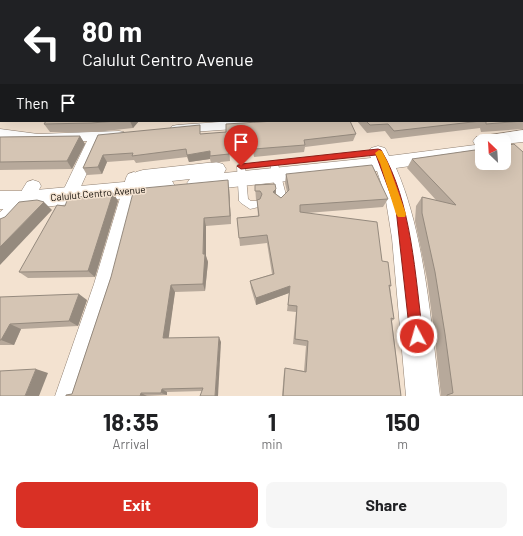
<!DOCTYPE html>
<html lang="en">
<head>
<meta charset="utf-8">
<style>
	:root { --surface:#fff; --page:#f6f6f6; --text:#202124; --muted:#757577; --accent:#d93025 }
	body { margin:0; font-family:Barlow,sans-serif; background:var(--page); color:var(--text); height:100vh; display:flex; flex-direction:column; font-size:15px; white-space:nowrap }
	* { box-sizing:border-box; margin:0 }
	p { font-size:13px; color:var(--muted) }
	.icon { flex:none; width:22px; height:22px; fill:none; stroke:currentColor; stroke-width:2; stroke-linecap:round; stroke-linejoin:round }
	.map { position:relative; height:396px; overflow:hidden }
	.details { display:flex; flex-direction:column; background:var(--surface); flex:1 }
	.details>* { flex:none }
	.top-card { position:absolute; left:0px; top:0px; width:523px; height:122px; box-shadow:0 4px 16px #0002; background:#202124; color:#fff; overflow:hidden }
	.needle { width:26px; rotate:335deg }
	.controls { position:absolute; left:475px; top:134px; display:grid; gap:8px }
	.controls a { display:grid; place-items:center; width:36px; height:36px; border-radius:8px; background:var(--surface); box-shadow:0 4px 16px #0002; font-size:20px }
	.pin { position:absolute; display:grid; place-items:center; width:34px; height:34px; color:#fff; margin:-41px -17px; border-radius:50% 50% 50% 0; rotate:-45deg; box-shadow:0 0 4px #0007 }
	.pin .icon { rotate:45deg }
	.me { position:absolute; width:44px; margin:-22px; rotate:354deg; stroke-linejoin:round; filter:drop-shadow(0 0 3px #0008) }
	.turn { display:flex; align-items:center; gap:14px; height:84px; padding:0 16px; font-size:18px }
	.turn .icon { width:52px; height:52px; stroke-width:2.5 }
	.turn b { display:block; font-size:28px; line-height:34px }
	.then { display:flex; align-items:center; height:38px; padding:0 16px; background:#0003; gap:8px; font-size:15px }
	.eta { display:flex; justify-content:space-evenly; align-items:center; height:68px; text-align:center }
	.eta b { font-size:24px; font-weight:700; line-height:28px }
	.primary-button { display:flex; gap:8px; margin-top:auto; padding:8px 16px }
	.primary-button a { flex:1; height:46px; border-radius:8px; background:var(--accent); color:#fff; font-size:16px; font-weight:700; line-height:46px; text-align:center }
	.primary-button a+a { background:var(--page); color:var(--text) }
	.map>svg:first-child { display:block }
	.lines { fill:none; stroke-linecap:round; stroke-linejoin:round }
	.lane-casing { stroke:#918172; stroke-width:1 }
	.street-casing { stroke:#918172; stroke-width:1 }
	.secondary-casing { stroke:#918172; stroke-width:1 }
	.lane { fill:#fff; fill-rule:evenodd }
	.street { fill:#fff; fill-rule:evenodd }
	.secondary { fill:#fff; fill-rule:evenodd }
	.wall { fill:#b7a99b }
	.shaded-wall { fill:#958a7e }
	.building { fill:#d5c5b4; stroke:#958a7e }
	.route { fill:#d93025; stroke:#8d1f18 }
	.slow { fill:#f59e0b }
	.labels { text-anchor:middle; stroke-width:3; stroke-linejoin:round; paint-order:stroke }
	.street-label { font-size:10px; fill:#140f09; stroke:#f3e2d0 }
</style>
</head>
<body>
<div class="map">
<svg width="523" height="396" viewBox="0 0 523 396">
	<rect width="100%" height="100%" fill="#f3e2d0"/>
	<g class="lines">
		<defs>
			<g id="lane">
				<path d="M274 161 278 164 287 199 285 201 279 205 276 203 274 201 277 198 270 164Z"/>
				<path d="M241 163 245 166 248 199 251 201H259L261 204 259 207 250 209 241 203 239 201 237 166Z"/>
			</g>
			<g id="street">
				<path d="M1 89V97L0 98V90Z"/>
				<path d="M234 121H253L256 124 254 127 249 128 177 133 172 132 170 129 172 126 177 125Z"/>
				<path d="M0 129 38 134 119 131 124 132 126 135 124 138 102 140 77 195 75 200 69 201 63 200 61 195 87 141 38 142 0 137Z"/>
				<path d="M134 172 140 174 142 178 116 284 81 396H55L94 284 126 178 128 174Z"/>
				<path d="M33 180 39 182 41 186C32 203 19 224 0 231V212L19 195 27 182Z"/>
			</g>
			<path id="secondary" d="M523 130V142L504 144V141H482V156L396 168C425 234 431 324 440 396H406L392 238 385 195 377 171 198 191 191 188 187 183 190 179 172 181 175 186 172 192 164 194 25 209H0V191H25L135 181 133 177 136 172 143 170 216 162 223 164 226 169 224 173 371 158 368 152 371 148 378 146 385 148 389 156 475 145 473 141 476 137Z"/>
		</defs>
		<use href="#lane" class="lane-casing"/>
		<use href="#street" class="street-casing"/>
		<use href="#secondary" class="secondary-casing"/>
		<use href="#lane" class="lane"/>
		<use href="#street" class="street"/>
		<use href="#secondary" class="secondary"/>
	</g>
	<g class="wall">
		<path d="M523 97V129L481 132 480 128 391 139 385 131 367 133 357 121H522Z"/>
		<path d="M46 121H139L133 128 96 132H50L44 124Z"/>
		<path d="M201 134H356L353 141 305 147 304 152 254 157 252 146 229 147 230 161 211 163 210 159 189 162 187 157 136 163 134 160 107 162 102 174 87 175 83 168 98 135Z"/>
		<path d="M80 136 85 144 72 169 0 170V137Z"/>
		<path d="M482 149 523 396H441L435 339 427 279 415 221 416 206 422 197 436 200 407 168 412 159Z"/>
		<path d="M286 174 388 199 383 207 307 213 382 261 391 286 390 287 394 319 392 321 401 396H282L284 372 285 368 304 371 306 346 293 344 296 312 287 311 289 293 256 305 251 288 250 281 272 274 267 243 240 246 237 218 258 216 257 200H258H256L255 185 276 189V194L281 198 287 192 285 183Z"/>
		<path d="M229 188 231 224 206 226V256L208 262 205 291 175 292 168 338 221 342 202 391 167 392V395L147 396H66L72 394 111 277Z"/>
		<path d="M113 193 118 201 95 277 28 278 19 272 65 206Z"/>
		<path d="M0 297 87 300 78 326 21 329 14 345H0Z"/>
	</g>
	<g class="shaded-wall">
		<path d="M0 76 1 78V84L0 85Z"/>
		<path d="M130 121H139L133 128Z"/>
		<path d="M80 136 85 144 72 169 67 161Z"/>
		<path d="M210 151V159L189 162 187 155Z"/>
		<path d="M103 155 107 162 102 174 98 167Z"/>
		<path d="M228 180 229 188 231 224 230 216Z"/>
		<path d="M276 189 275 198 273 192Z"/>
		<path d="M113 193 118 201 95 277 88 271Z"/>
		<path d="M44 202 52 210 0 265V247Z"/>
		<path d="M204 218 206 226V256L208 262 205 291 203 284Z"/>
		<path d="M171 285 175 292 168 343 163 338Z"/>
		<path d="M290 286 289 293 256 305V298Z"/>
		<path d="M79 294 87 300 78 326 69 321Z"/>
		<path d="M10 324 21 329 14 345 1 340Z"/>
		<path d="M219 337 221 342 218 396H215Z"/>
		<path d="M36 369 48 373 39 396H25Z"/>
		<path d="M162 389 167 392V395L161 393Z"/>
		<path d="M141 393 147 396H140Z"/>
	</g>
	<g class="building">
		<path d="M522 97H523V121L486 124V121H522Z"/>
		<path d="M46 121H117L91 123 44 124Z"/>
		<path d="M275 121H350L356 134 304 140 305 145 254 149 252 138 228 140 229 154 210 156V151L187 155 186 149 132 156 133 153 103 155 98 167 83 168 98 135 200 125V134L226 132V124Z"/>
		<path d="M366 121H481L394 131 388 124 370 125Z"/>
		<path d="M80 136 67 161 0 162V137Z"/>
		<path d="M514 144 523 152V396H447V395L453 393 445 334 435 272 422 213V197L456 205 412 159 482 149V163H504V146Z"/>
		<path d="M372 165 388 199 300 205V212L377 222 382 261 388 262 391 286 389 285 394 319 391 318 401 396H283L285 368 306 372 308 341 295 339 297 306 288 305 290 286 256 298 250 281 274 274 267 235 239 238 237 218 259 216 257 200 260 199 262 194 260 191H255V185L275 184 276 189 273 192 281 198 289 190 286 174Z"/>
		<path d="M228 180 230 216 204 218 203 254H205L203 284 171 285 163 338 219 337 215 396H200L203 388 162 389 161 393H141L140 396H66V395L72 394 111 277 134 189Z"/>
		<path d="M113 193 88 271 19 272 57 205 65 206 68 198Z"/>
		<path d="M37 200 44 202 0 247V219L5 217 19 202Z"/>
		<path d="M79 294 69 321 10 324 1 340H0V297Z"/>
		<path d="M36 369 25 396H0V371Z"/>
	</g>
	<linearGradient id="sky" x2="0" y2="1"><stop stop-color="#8aaee0"/><stop offset="0.47" stop-color="#faf2ea"/><stop offset="1" stop-color="#faf2ea" stop-opacity="0"/></linearGradient>
	<rect width="523" height="106" fill="url(#sky)"/>
	<path class="route" d="M378 149 381 150C412 202 415 276 423 336L421 340 417 342 412 340 410 336 396 209 376 155 241 169 237 166 241 164Z"/>
	<path class="slow" d="M379 150 382 151 388 163 406 214 405 217H398L396 214 380 163 375 153Z"/>
	<g class="labels">
		<g class="street-label">
			<text transform="translate(98 193) rotate(-5)" y="4">Calulut Centro Avenue</text>
		</g>
	</g>
</svg>
<div class="controls">
<a><svg class="needle" viewBox="-14 -14 28 28"><path d="M0-13l5 13h-10z" fill="#e53935"/><path d="M0 13l5-13h-10z" fill="#757577"/></svg></a>
</div>
<div class="pin" style="left:241px;top:166px;background:#d93025"><svg class="icon" aria-label="arrive" viewBox="0 0 24 24"><path d="M6 21V4h12l-3 4 3 4H6"/></svg></div>
<svg class="me" style="left:417px;top:336px" viewBox="-20 -20 40 40"><circle r="17" fill="#d93025" stroke="#fff" stroke-width="3"/><path d="M0-11L8 9 0 5-8 9z" fill="#fff"/></svg>
<div class="top-card">
<div class="turn"><svg class="icon" aria-label="left" viewBox="0 0 24 24"><path d="M17 20v-9H6M10 6l-5 5 5 5"/></svg><div><b>80 m</b>Calulut Centro Avenue</div></div>
<div class="then">Then<svg class="icon" aria-label="arrive" viewBox="0 0 24 24"><path d="M6 21V4h12l-3 4 3 4H6"/></svg></div>
</div>
</div>
<section class="details">
<div class="eta">
<div><b>18:35</b><p>Arrival</p></div>
<div><b>1</b><p>min</p></div>
<div><b>150</b><p>m</p></div>
</div>
<div class="primary-button"><a>Exit</a><a>Share</a></div>
</section>
</body>
</html>
